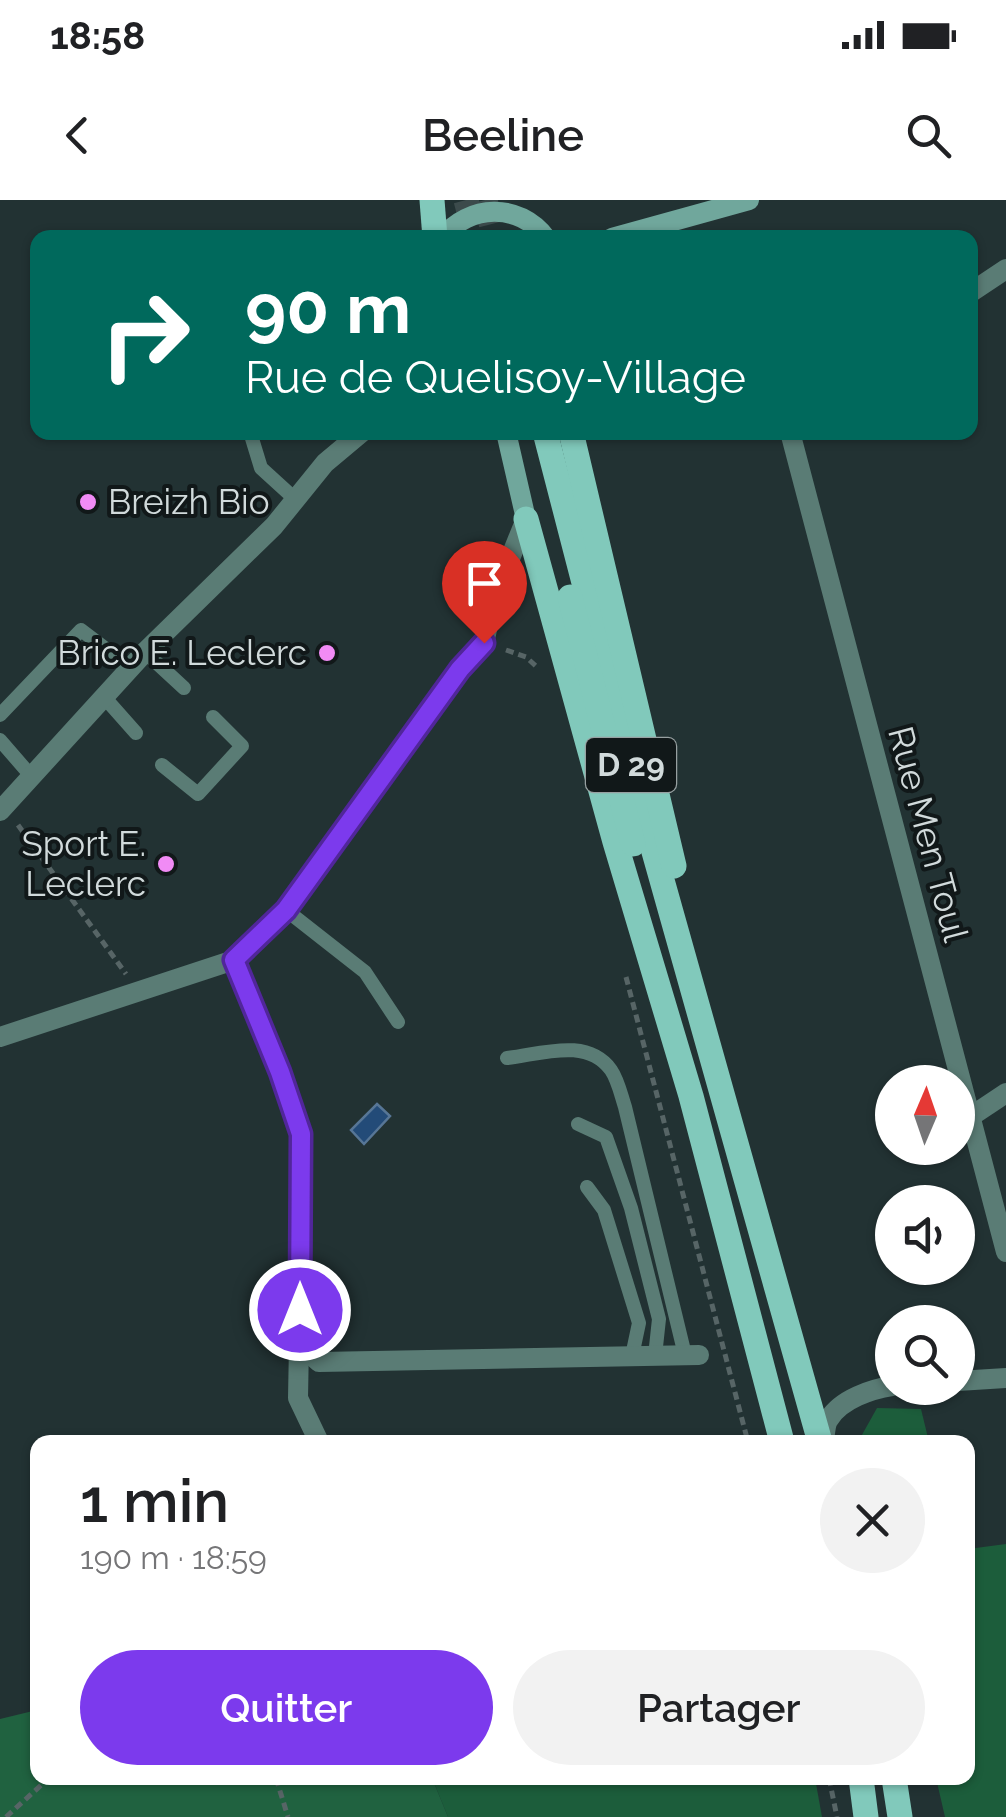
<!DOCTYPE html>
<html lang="fr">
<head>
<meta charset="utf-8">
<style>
	:root { --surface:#fff; --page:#f2f2f2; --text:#202124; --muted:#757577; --accent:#7c3aed }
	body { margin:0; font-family:Raleway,sans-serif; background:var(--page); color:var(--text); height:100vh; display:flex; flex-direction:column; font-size:38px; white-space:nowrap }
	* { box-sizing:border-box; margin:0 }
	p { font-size:32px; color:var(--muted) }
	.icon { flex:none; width:55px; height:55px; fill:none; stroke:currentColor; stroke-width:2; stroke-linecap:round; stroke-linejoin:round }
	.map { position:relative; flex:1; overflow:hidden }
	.panel { position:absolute; left:30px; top:1235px; width:945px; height:350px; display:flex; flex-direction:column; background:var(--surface); border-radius:20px; box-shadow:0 2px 8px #0004 }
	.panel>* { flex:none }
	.top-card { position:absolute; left:30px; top:30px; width:948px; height:210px; border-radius:20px; box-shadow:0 2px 8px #0004; background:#00695c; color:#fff; overflow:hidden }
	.needle { width:65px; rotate:2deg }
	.buttons { position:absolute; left:875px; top:865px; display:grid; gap:20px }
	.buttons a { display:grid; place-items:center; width:100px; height:100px; border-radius:50%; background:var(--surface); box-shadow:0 2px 8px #0004; font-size:50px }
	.pin { position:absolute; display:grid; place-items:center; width:85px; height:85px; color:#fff; margin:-102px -42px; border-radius:50% 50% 50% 0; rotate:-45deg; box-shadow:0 0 10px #0007 }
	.pin .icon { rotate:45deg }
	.me { position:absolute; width:110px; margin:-55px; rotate:0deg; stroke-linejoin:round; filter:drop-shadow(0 0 8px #0008) }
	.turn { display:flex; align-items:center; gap:35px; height:210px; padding:0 50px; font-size:45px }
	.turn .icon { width:130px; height:130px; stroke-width:2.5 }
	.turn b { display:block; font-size:70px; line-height:85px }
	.round { display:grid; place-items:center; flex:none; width:105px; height:105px; border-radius:52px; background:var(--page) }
	.head { display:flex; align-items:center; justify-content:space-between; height:170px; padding:0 50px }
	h1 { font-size:60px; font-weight:600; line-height:75px }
	.cta { display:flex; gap:20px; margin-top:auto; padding:20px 50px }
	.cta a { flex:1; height:115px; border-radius:60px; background:var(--accent); color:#fff; font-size:40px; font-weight:600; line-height:115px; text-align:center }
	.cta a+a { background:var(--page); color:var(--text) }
	.status { display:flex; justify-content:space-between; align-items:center; height:70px; padding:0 50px; background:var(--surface); direction:ltr }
	.status svg { height:28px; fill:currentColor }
	header { display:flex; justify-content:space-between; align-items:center; height:130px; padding:0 50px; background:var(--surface); font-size:45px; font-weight:600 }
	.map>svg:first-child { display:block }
	.green { fill:#1c5d3b }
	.forest { fill:#206240 }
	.water { fill:#234b78; stroke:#577696; stroke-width:2.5 }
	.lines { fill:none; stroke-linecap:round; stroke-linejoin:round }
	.primary-tunnel { stroke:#3c4b4c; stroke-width:25; stroke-dasharray:25 12; stroke-linecap:butt }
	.path { stroke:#576566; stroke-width:5; stroke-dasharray:8 5; stroke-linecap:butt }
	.lane { stroke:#5a7c75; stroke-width:14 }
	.street { stroke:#5a7c75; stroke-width:20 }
	.secondary { stroke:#70a79c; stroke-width:20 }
	.primary { stroke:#81c9bb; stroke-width:25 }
	.route-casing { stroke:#51269a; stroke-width:25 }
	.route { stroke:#7c3aed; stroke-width:18 }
	.poi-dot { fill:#f18bf5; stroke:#111819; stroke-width:4 }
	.labels { text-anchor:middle; stroke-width:8; stroke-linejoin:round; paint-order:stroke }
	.shield { fill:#111819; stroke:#97a0a1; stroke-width:2.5 }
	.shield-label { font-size:32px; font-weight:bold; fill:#d1dadb }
	.poi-label { font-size:35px; fill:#d1dadb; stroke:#111819; text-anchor:end }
	.street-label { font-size:35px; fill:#d1dadb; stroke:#111819 }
</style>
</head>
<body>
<div class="status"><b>18:58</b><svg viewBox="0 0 49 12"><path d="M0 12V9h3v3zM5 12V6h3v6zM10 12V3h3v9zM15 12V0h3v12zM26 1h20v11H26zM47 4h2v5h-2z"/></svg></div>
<header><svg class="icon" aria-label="back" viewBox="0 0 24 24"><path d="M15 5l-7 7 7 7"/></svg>Beeline<svg class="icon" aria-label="search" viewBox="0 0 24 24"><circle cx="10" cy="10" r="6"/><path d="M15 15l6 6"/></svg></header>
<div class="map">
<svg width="1006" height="1617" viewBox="0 0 1006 1617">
	<rect width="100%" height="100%" fill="#223233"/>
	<g class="green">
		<path d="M877 1208 921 1209 929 1242H858Z"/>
		<path d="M1006 1344V1617H945L936 1578H968V1349Z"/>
		<path d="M432 1578H815L822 1617H448Z"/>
	</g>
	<path class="forest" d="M37 1510 38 1578H432L448 1617H0V1519Z"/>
	<path class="water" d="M377 904 390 916 364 944 351 930Z"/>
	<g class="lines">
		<g class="primary-tunnel">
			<path d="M466 0 476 38"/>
			<path d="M485 0 495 38"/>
		</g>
		<g class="path">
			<path d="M506 450 526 457 539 469"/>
			<path d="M18 625 126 774"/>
			<path d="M626 777 748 1242"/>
			<path d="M276 1578 288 1617"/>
			<path d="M829 1578 837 1617"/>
			<path d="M6 1617 49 1578"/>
		</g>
		<g class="lane">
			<path d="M250 232 261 268 295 299"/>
			<path d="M145 452 184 488"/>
			<path d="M105 498 136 533"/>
			<path d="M0 515 81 430 131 468"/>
			<path d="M0 540 32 577"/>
			<path d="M162 565 198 594 242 546 213 517"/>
			<path d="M286 710 365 772 398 822"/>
			<path d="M507 858C542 854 587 837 611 870 618 880 621 895 625 907L685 1155"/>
			<path d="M578 924 606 937 631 1008 659 1119 655 1156"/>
			<path d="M587 987 604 1010 639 1123 632 1156"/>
		</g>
		<g class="street">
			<path d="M970 93 1006 69"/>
			<path d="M790 232 1006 1052"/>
			<path d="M0 611 145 452 274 326 325 263 362 232"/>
			<path d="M234 760 280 872 301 934 299 1144 319 1162 699 1155"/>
			<path d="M0 837 234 760 286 710 459 469 484 443 494 398 526 319"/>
			<path d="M970 917 1006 893"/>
			<path d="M299 1144 298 1198 319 1242"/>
			<path d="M958 1181 1006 1178"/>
			<path d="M824 1242C825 1236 825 1224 829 1219 841 1199 872 1189 892 1186"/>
		</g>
		<g class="secondary">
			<path d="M442 38C469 4 519 2 546 38"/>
			<path d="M612 38 749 0"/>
			<path d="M506 232 526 319"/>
		</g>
		<g class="primary">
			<path d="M432 0 435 38"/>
			<path d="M545 232 649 634 820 1242"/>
			<path d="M571 232 674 666"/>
			<path d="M526 319 615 642 691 896 782 1242"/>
			<path d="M570 397 633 644"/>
			<path d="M861 1578 866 1617"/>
			<path d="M894 1578 900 1617"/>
		</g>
	</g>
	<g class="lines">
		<defs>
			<path id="route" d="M300 1110 301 934 280 872 234 760 286 710 460 469 484 443"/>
		</defs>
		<use href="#route" class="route-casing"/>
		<use href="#route" class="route"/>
	</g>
	<g class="poi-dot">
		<circle cx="88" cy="302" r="10"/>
		<circle cx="327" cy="453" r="10"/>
		<circle cx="166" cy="664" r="10"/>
	</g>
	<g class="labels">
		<rect class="shield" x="586" y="538" width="90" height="54" rx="8"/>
		<g class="shield-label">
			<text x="631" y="576">D 29</text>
		</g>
		<g class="poi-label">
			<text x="108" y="314" text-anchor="start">Breizh Bio</text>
			<text x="307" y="465">Brico E. Leclerc</text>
			<text x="146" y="656">Sport E.<tspan x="146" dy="40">Leclerc</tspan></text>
		</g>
		<g class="street-label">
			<text transform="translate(928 634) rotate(75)" y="12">Rue Men Toul</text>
		</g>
	</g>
</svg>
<div class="buttons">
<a><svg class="needle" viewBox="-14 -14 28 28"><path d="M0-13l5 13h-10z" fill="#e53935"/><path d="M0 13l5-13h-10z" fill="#757577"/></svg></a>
<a><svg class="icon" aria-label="sound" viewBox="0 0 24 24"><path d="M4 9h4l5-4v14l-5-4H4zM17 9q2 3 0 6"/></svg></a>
<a><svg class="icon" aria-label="search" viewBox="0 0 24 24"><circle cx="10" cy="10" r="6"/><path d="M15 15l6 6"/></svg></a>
</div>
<div class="pin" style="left:484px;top:443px;background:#d93025"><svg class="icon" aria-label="arrive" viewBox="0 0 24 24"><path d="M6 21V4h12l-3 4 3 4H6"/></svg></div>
<svg class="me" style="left:300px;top:1110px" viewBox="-20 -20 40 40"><circle r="17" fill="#7c3aed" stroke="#fff" stroke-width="3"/><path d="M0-11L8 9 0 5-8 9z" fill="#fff"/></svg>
<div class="top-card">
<div class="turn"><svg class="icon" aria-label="right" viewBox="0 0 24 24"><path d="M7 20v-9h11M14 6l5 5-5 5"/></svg><div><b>90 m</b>Rue de Quelisoy-Village</div></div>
</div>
<section class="panel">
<div class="head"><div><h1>1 min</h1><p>190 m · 18:59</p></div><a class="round"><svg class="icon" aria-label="close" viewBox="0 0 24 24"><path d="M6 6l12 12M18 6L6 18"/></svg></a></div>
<div class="cta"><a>Quitter</a><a>Partager</a></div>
</section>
</div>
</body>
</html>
